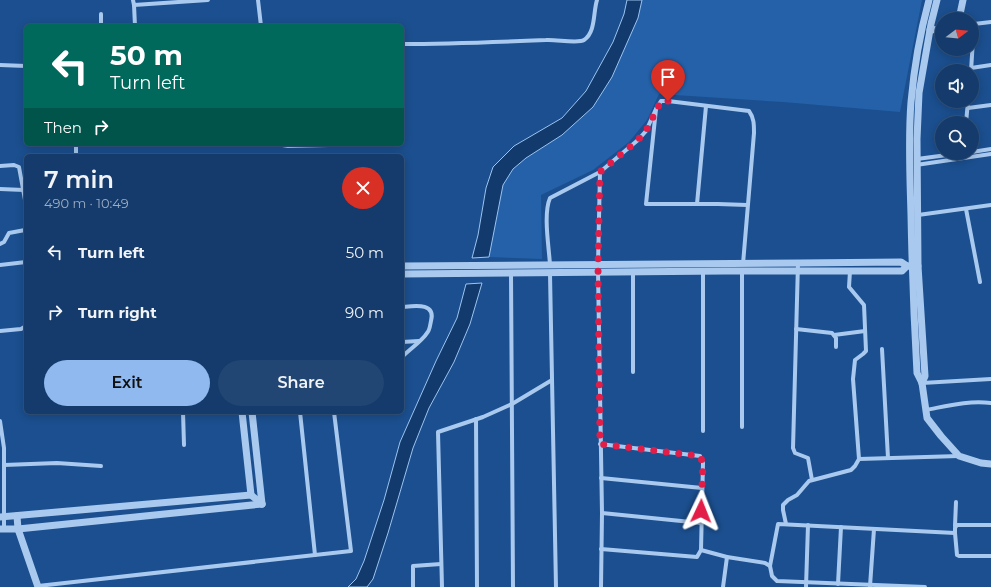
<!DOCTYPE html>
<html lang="en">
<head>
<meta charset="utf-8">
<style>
	:root { --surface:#143b6b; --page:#214673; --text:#f1f3f6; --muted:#9dadc1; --line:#33557e; --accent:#90b9f0 }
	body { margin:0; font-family:Montserrat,sans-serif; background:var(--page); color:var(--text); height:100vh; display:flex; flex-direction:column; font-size:15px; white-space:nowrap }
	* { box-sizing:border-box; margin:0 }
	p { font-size:13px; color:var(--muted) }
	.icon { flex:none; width:22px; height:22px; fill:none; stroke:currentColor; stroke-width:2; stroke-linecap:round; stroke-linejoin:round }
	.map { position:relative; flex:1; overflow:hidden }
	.side { position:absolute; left:24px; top:154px; width:380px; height:260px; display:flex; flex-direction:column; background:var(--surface); border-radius:6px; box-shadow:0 2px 10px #0003,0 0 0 1px var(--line) }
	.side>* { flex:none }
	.top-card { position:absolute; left:24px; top:24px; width:380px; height:122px; border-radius:6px; box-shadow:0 2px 10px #0003,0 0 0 1px var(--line); background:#00695c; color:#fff; overflow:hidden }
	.needle { width:26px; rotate:74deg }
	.fabs { position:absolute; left:935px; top:12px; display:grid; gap:8px }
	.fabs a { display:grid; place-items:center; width:44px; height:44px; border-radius:50%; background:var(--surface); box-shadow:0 2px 10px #0003,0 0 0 1px var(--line); font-size:20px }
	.pin { position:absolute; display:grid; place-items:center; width:34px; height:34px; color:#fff; margin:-41px -17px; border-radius:50% 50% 50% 0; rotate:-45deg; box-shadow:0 0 4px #0007 }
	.pin .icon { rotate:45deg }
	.me { position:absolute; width:44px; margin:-22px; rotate:2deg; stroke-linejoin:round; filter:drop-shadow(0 0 3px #0008) }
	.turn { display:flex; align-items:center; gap:14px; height:84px; padding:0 20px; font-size:18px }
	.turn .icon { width:52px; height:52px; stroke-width:2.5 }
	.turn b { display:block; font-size:28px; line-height:34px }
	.then { display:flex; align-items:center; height:38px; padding:0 20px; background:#0003; gap:8px; font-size:15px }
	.round { display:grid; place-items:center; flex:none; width:42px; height:42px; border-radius:21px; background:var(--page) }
	.overview { display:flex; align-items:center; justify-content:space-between; height:68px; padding:0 20px }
	h1 { font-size:24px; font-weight:600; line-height:30px }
	.action { display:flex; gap:8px; margin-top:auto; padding:8px 20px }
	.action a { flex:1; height:46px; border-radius:24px; background:var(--accent); color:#111; font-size:16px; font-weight:600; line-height:46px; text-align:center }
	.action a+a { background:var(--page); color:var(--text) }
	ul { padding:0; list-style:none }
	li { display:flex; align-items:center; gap:12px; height:60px; padding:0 20px }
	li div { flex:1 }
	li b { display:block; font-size:15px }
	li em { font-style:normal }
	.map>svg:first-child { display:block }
	.green { fill:#2461a8 }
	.water { fill:#123a6d; stroke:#9cc4f0 }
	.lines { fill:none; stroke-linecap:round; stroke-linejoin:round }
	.minor { stroke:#a9c9ee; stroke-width:4 }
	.tertiary { stroke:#a9c9ee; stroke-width:7 }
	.route { stroke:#e11d48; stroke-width:7; stroke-dasharray:0 12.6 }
</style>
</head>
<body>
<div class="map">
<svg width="991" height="587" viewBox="0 0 991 587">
	<rect width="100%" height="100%" fill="#1b4f8f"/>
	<path class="green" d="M642 0H922L900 112 783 102 659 94 647 120 629 142 593 170 541 195 542 259 489 257 503 185 513 169 526 158 562 135 638 18Z"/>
	<g class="water">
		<path d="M627 0H642L638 18 612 77 593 107 562 135 526 158 513 169 503 185 489 257 472 258 478 235 486 188 493 167 514 146 562 118 586 91 613 42 624 14Z"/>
		<path d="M482 283 470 324 454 362 429 408 413 448 388 533 373 579 367 587H348L356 579 364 561 384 500 400 442 436 361 457 318 466 284Z"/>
	</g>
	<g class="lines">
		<g class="minor">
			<path d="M133 0 134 5 208 0"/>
			<path d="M258 0 261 26"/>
			<path d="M134 5 135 26"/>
			<path d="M101 26V14"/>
			<path d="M402 44C450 44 498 42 546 40 555 39 578 44 584 40 596 32 593 12 597 0"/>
			<path d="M0 65 26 66"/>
			<path d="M971 68 991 65"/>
			<path d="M971 71 974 24 991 22"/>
			<path d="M968 108 991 105"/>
			<path d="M966 123 968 101"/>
			<path d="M76 144V156"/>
			<path d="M277 144 288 146 328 145"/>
			<path d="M972 152 991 149"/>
			<path d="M917 159 962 153"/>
			<path d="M916 165 991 154"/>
			<path d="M0 166 14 165 19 167 25 200 26 235"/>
			<path d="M0 189 24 190"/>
			<path d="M697 204 706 106"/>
			<path d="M966 209 980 282"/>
			<path d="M918 215 991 205"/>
			<path d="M0 244 4 242 9 233 25 230"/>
			<path d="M798 263 793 448 795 453 808 458 812 480"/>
			<path d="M743 264 754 133C754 124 754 118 749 111L668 101H661L656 109 646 204H718L747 205"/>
			<path d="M0 265 26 262"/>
			<path d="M550 265C549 247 543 214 550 198L600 172"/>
			<path d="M598 265 600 172 638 140 646 131 656 109"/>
			<path d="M598 271 602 513 601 587"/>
			<path d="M850 271 849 287 864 305 866 351 863 354 855 360 853 379 859 459"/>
			<path d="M703 272V431"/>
			<path d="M633 273V372"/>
			<path d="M511 274 513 587"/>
			<path d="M550 274 556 587"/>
			<path d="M402 307C414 306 436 302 431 321 430 325 430 330 427 333 423 340 409 350 402 357"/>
			<path d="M796 329 832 333 836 338V347"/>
			<path d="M0 331 21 329 26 326"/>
			<path d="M834 335 865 331"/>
			<path d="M402 342 419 341"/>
			<path d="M882 349 888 458"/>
			<path d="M922 383 991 379"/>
			<path d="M926 410C947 406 969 400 991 403"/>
			<path d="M183 412 184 445"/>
			<path d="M300 412 315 555"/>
			<path d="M476 419 477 587"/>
			<path d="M0 421 4 448V529"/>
			<path d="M742 427V271"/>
			<path d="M600 444 700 456 703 463 701 550"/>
			<path d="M4 465 57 463 101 466"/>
			<path d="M601 478 702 488"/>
			<path d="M602 513 701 523"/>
			<path d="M786 524 783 510V505L788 500 797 495 809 481 851 470 855 466 859 459 959 456"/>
			<path d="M955 526 956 502"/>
			<path d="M955 533 957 555 959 556H991"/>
			<path d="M601 549 697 557 701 550 727 557 765 563 770 566 772 576 777 581 925 587"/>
			<path d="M770 566 778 524 955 533V528L957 525H991"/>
			<path d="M838 584 841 527"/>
			<path d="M38 586 351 551 334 412"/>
			<path d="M870 586 874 529"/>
			<path d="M413 587V566L441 564"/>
			<path d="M442 587 438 432 483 417 512 404 552 380"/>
			<path d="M723 587 727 557"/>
			<path d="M806 587 808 525"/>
		</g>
		<g class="tertiary">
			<path d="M929 0C920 33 914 68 911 102 908 139 910 177 911 215 912 267 914 320 917 373L922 383 927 418 941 436 959 456 981 463 991 464"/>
			<path d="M959 19 963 0"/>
			<path d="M930 30 942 29"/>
			<path d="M402 266 798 263 901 262 907 266H918"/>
			<path d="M402 274 725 271H902L907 266"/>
			<path d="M922 383 925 376 918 266 917 139 919 93 931 24 937 0"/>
			<path d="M242 412 251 495 262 504"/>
			<path d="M252 412 262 504"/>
			<path d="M17 516 18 529 38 587"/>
			<path d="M0 517 251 495"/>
			<path d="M0 529H18L262 504"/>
		</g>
	</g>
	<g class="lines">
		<path class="route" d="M668 101H661L646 131 638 140 600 172 598 265 600 444 700 456 703 463 701 511"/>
	</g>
</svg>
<div class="fabs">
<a><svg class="needle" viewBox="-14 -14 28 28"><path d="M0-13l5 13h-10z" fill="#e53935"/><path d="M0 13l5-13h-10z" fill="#9dadc1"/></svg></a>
<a><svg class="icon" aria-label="sound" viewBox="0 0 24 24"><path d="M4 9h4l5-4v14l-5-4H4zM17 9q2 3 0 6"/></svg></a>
<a><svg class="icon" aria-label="search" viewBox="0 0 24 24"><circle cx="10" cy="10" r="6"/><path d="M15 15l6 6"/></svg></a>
</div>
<div class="pin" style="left:668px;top:101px;background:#d93025"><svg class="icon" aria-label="arrive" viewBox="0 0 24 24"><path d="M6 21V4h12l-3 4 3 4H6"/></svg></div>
<svg class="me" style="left:701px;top:511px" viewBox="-20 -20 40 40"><path d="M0-17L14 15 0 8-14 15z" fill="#e11d48" stroke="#fff" stroke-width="4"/></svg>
<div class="top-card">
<div class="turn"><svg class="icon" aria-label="left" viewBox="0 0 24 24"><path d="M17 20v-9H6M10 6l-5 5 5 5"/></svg><div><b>50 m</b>Turn left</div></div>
<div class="then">Then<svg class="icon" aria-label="right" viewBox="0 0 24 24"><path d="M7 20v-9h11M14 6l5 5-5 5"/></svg></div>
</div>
<section class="side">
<div class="overview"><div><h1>7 min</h1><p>490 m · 10:49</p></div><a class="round" style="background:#d93025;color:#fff"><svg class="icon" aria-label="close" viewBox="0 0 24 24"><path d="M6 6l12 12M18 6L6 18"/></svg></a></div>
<ul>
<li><svg class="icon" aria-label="left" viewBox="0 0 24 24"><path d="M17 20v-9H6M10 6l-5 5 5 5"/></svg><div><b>Turn left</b></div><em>50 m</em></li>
<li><svg class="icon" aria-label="right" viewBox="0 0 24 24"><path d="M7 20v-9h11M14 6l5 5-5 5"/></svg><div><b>Turn right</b></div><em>90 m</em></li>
</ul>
<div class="action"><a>Exit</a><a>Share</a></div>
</section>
</div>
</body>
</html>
